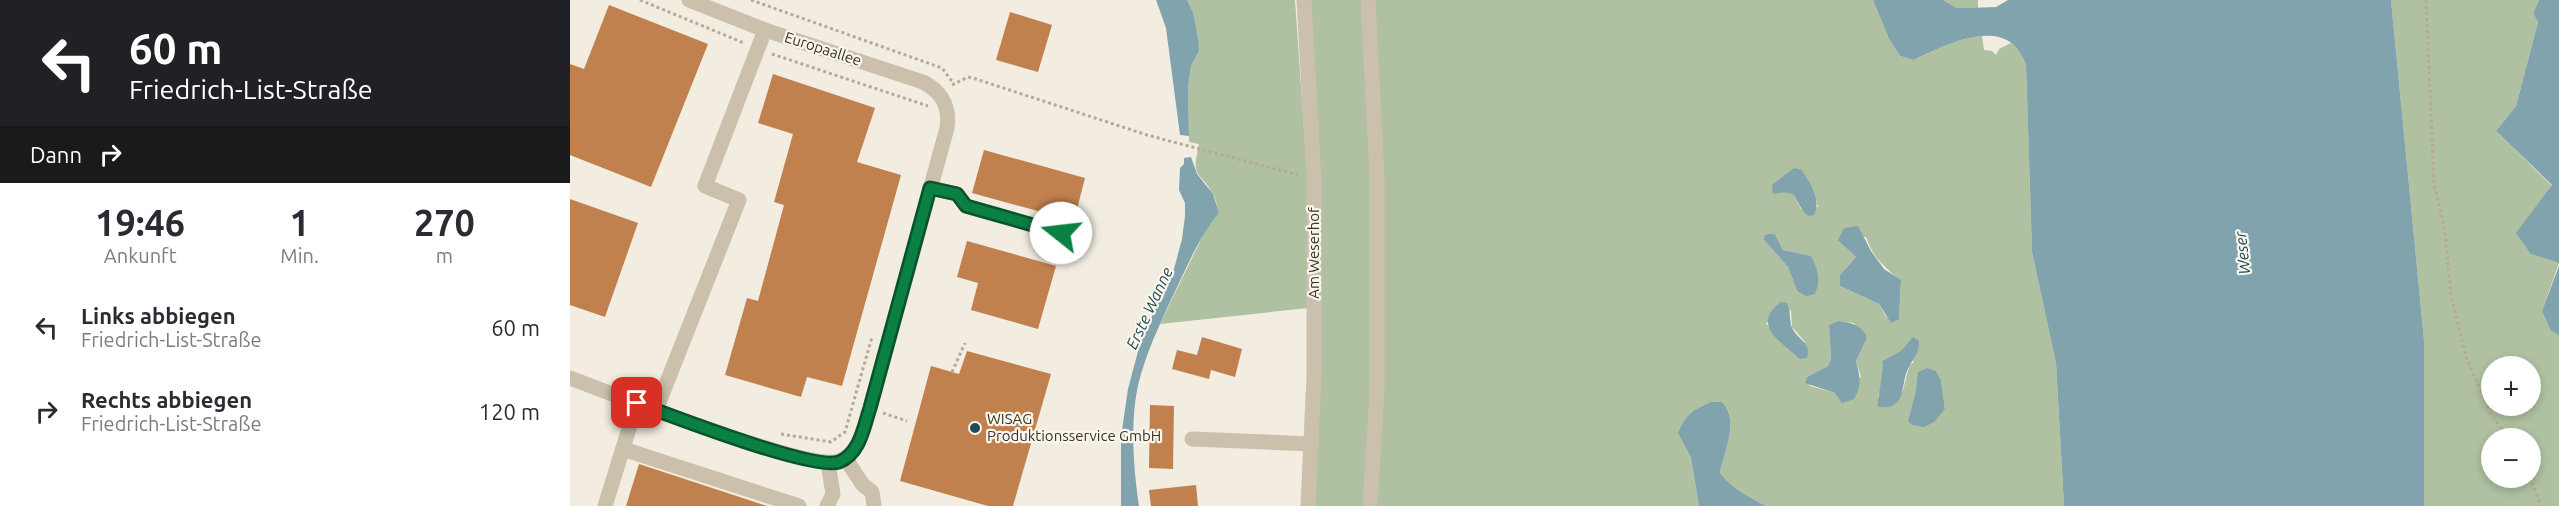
<!DOCTYPE html>
<html lang="de">
<head>
<meta charset="utf-8">
<style>
	:root { --surface:#fff; --page:#f7f7f7; --text:#2b2b33; --muted:#7c7c81 }
	body { margin:0; font-family:Ubuntu,sans-serif; background:var(--page); color:var(--text); height:100vh; display:flex; flex-direction:column; font-size:22px; white-space:nowrap }
	* { box-sizing:border-box; margin:0 }
	p { font-size:20px; color:var(--muted) }
	.icon { flex:none; width:33px; height:33px; fill:none; stroke:currentColor; stroke-width:2; stroke-linecap:round; stroke-linejoin:round }
	.map { position:relative; flex:1; overflow:hidden }
	.drawer { display:flex; flex-direction:column; background:var(--surface); width:570px }
	.drawer>* { flex:none }
	.top-card { background:#202124; color:#fff; overflow:hidden }
	.buttons { position:absolute; left:1911px; top:356px; display:grid; gap:12px }
	.buttons a { display:grid; place-items:center; width:60px; height:60px; border-radius:50%; background:var(--surface); box-shadow:0 3px 9px #0003; font-size:30px }
	.pin { position:absolute; display:grid; place-items:center; width:51px; height:51px; color:#fff; margin:-26px; border-radius:12px; box-shadow:0 3px 9px #0006 }
	.me { position:absolute; width:66px; margin:-33px; rotate:286deg; stroke-linejoin:round; filter:drop-shadow(0 0 4px #0008) }
	.turn { display:flex; align-items:center; gap:21px; height:126px; padding:0 30px; font-size:27px }
	.turn .icon { width:78px; height:78px; stroke-width:2.5 }
	.turn b { display:block; font-size:42px; line-height:51px }
	.then { display:flex; align-items:center; height:57px; padding:0 30px; background:#0003; gap:12px; font-size:22px }
	.eta { display:flex; justify-content:space-evenly; align-items:center; height:102px; text-align:center }
	.eta b { font-size:36px; font-weight:600; line-height:42px }
	ul { padding:0; list-style:none }
	li { display:flex; align-items:center; gap:18px; height:84px; padding:0 30px }
	li div { flex:1 }
	li b { display:block; font-size:22px }
	li em { font-style:normal }
	main { display:flex; flex:1; min-height:0 }
	.map>svg:first-child { display:block }
	.green { fill:#afc1a0; fill-rule:evenodd }
	.water { fill:#80a3ae }
	.building { fill:#c1814f }
	.lines { fill:none; stroke-linecap:round; stroke-linejoin:round }
	.path { stroke:#b6aa96; stroke-width:3; stroke-dasharray:3 3; stroke-linecap:butt }
	.minor { stroke:#cac0ac; stroke-width:15 }
	.route-casing { stroke:#07532c; stroke-width:15 }
	.route { stroke:#0b8043; stroke-width:10 }
	.poi-dot { fill:#214a59; stroke:#faf6ec; stroke-width:2 }
	.labels { text-anchor:middle; stroke-width:4.5; stroke-linejoin:round; paint-order:stroke }
	.street-label { font-size:15px; fill:#39322b; stroke:#faf6ec }
	.poi-label { font-size:15px; fill:#39322b; stroke:#faf6ec; text-anchor:start }
	.water-label { font-size:16px; font-style:italic; fill:#214a59; stroke:#faf6ec }
</style>
</head>
<body>
<main>
<section class="drawer">
<div class="top-card">
<div class="turn"><svg class="icon" aria-label="left" viewBox="0 0 24 24"><path d="M17 20v-9H6M10 6l-5 5 5 5"/></svg><div><b>60 m</b>Friedrich-List-Straße</div></div>
<div class="then">Dann<svg class="icon" aria-label="right" viewBox="0 0 24 24"><path d="M7 20v-9h11M14 6l5 5-5 5"/></svg></div>
</div>
<div class="eta">
<div><b>19:46</b><p>Ankunft</p></div>
<div><b>1</b><p>Min.</p></div>
<div><b>270</b><p>m</p></div>
</div>
<ul>
<li><svg class="icon" aria-label="left" viewBox="0 0 24 24"><path d="M17 20v-9H6M10 6l-5 5 5 5"/></svg><div><b>Links abbiegen</b><p>Friedrich-List-Straße</p></div><em>60 m</em></li>
<li><svg class="icon" aria-label="right" viewBox="0 0 24 24"><path d="M7 20v-9h11M14 6l5 5-5 5"/></svg><div><b>Rechts abbiegen</b><p>Friedrich-List-Straße</p></div><em>120 m</em></li>
</ul>
</section>
<div class="map">
<svg width="1989" height="506" viewBox="0 0 1989 506">
	<rect width="100%" height="100%" fill="#f2ede0"/>
	<g class="green">
		<path d="M617 0H725L737 172 738 308 590 324 636 229 649 213C647 207 646 199 643 194 628 168 621 180 629 144L619 142 618 88 621 66 629 51 623 12Z"/>
		<path d="M739 0H1303L1319 39 1330 56 1344 60C1365 50 1388 38 1412 36L1414 50 1422 51 1426 55 1429 49 1441 43 1451 49 1456 65 1462 252 1486 363 1494 506H1196C1178 496 1164 490 1150 473 1154 452 1170 419 1152 402 1126 401 1122 414 1108 433L1121 458 1129 506H744ZM1232 170 1245 194 1248 207 1231 209C1222 192 1223 190 1203 194ZM1205 234 1213 250 1241 256 1227 291 1218 267 1194 240ZM1296 237C1306 264 1315 264 1331 283L1329 319 1316 317 1309 304 1270 286V275L1286 257 1269 240ZM1221 310 1222 327 1235 342 1213 344 1196 323ZM1268 321 1284 323 1297 338 1286 361 1291 377 1265 393 1240 386 1237 377 1258 366 1261 358 1259 325ZM1332 350 1344 362 1340 365C1333 383 1336 401 1315 407L1308 396 1313 382 1312 361ZM1371 381 1375 409 1338 421 1347 391Z"/>
		<path d="M1373 0H1408V8H1387Z"/>
		<path d="M1821 0H1969L1963 13 1968 22 1946 106 1926 131 1982 186 1961 254 1989 263 1972 311 1981 331 1989 335V506H1854V340ZM1922 366H1960V405H1922ZM1922 438H1960V477H1922Z"/>
	</g>
	<g class="water">
		<path d="M586 0H617L623 12 628 39 629 51 621 66 618 88 619 136 610 135 596 28Z"/>
		<path d="M1303 0H1373L1387 8H1399L1426 7 1438 0H1821L1854 340V506H1494L1486 363 1462 252 1456 65C1439 13 1379 43 1344 60L1330 56 1319 39Z"/>
		<path d="M1969 0H1989V263L1961 254 1946 233 1982 185 1926 131 1946 106 1968 22 1963 13Z"/>
		<path d="M621 157 627 174 643 194 649 213C631 234 620 260 608 285 595 313 580 343 571 374 559 414 563 465 569 506H551V437L558 389 571 340 604 269 612 239 615 216V203L609 190 610 168 614 164V158Z"/>
		<path d="M1224 168 1232 170C1240 184 1252 199 1244 215L1238 216C1221 199 1231 189 1203 194L1202 185Z"/>
		<path d="M1288 226 1301 251 1314 269 1331 280 1329 319 1321 323 1309 304 1270 286V275L1286 257 1268 240 1274 228Z"/>
		<path d="M1198 234H1205L1213 250 1241 256C1248 269 1251 280 1245 294L1236 296 1227 291 1218 267 1194 240V236Z"/>
		<path d="M1989 266V335L1981 331 1972 311Z"/>
		<path d="M1211 302 1217 303C1221 311 1219 320 1222 328 1228 340 1242 343 1237 358L1230 359C1211 342 1180 325 1211 302Z"/>
		<path d="M1268 321C1281 323 1292 324 1297 338L1286 361C1290 377 1292 385 1284 399L1272 403 1265 393 1235 383 1237 377 1258 366 1261 358 1259 325Z"/>
		<path d="M1343 337 1349 341C1349 354 1344 357 1339 367 1329 384 1339 410 1308 407 1308 390 1314 377 1312 361L1332 350Z"/>
		<path d="M1357 368 1366 371 1371 381 1375 409 1364 422 1354 427 1342 425 1338 421 1346 391 1348 372Z"/>
		<path d="M1141 402H1152C1170 420 1154 452 1150 473 1164 490 1178 496 1196 506H1129L1121 458 1108 433C1115 416 1124 408 1141 402Z"/>
	</g>
	<g class="building">
		<path d="M39 5 138 44 81 187 0 155V64L14 69Z"/>
		<path d="M440 12 482 25 468 72 426 60Z"/>
		<path d="M203 74 305 108 287 162 331 175 272 386 237 377 231 397 155 375 177 298 188 301 214 205 204 202 223 134 188 123Z"/>
		<path d="M414 150 515 178 504 221 402 193Z"/>
		<path d="M0 199 68 223 35 317 0 305Z"/>
		<path d="M397 241 486 266 468 329 401 310 408 283 387 277Z"/>
		<path d="M632 337 672 349 665 377 641 370 639 379 602 369 607 350 627 355Z"/>
		<path d="M397 351 481 374 443 506H418L330 481 361 366 389 374Z"/>
		<path d="M580 405 604 406 603 469 579 468Z"/>
		<path d="M69 464 197 506H56Z"/>
		<path d="M626 485 628 506H581L579 490Z"/>
	</g>
	<g class="lines">
		<g class="path">
			<path d="M70 0 174 43"/>
			<path d="M181 0 372 68 384 84"/>
			<path d="M1856 0 1864 183 1875 231 1881 295 1896 357 1920 412 1938 438"/>
			<path d="M202 54 358 106"/>
			<path d="M382 85 398 77 406 79 577 135 728 175"/>
			<path d="M382 372 395 343"/>
			<path d="M313 413 337 421"/>
			<path d="M211 434 261 442 275 432 302 337"/>
			<path d="M1960 477 1971 506"/>
		</g>
		<g class="minor">
			<path d="M734 0 744 179V375L738 506"/>
			<path d="M798 0 807 177V391L800 506"/>
			<path d="M360 188 387 194 396 206 491 233"/>
			<path d="M0 378C40 393 240 472 269 461 290 454 294 426 300 408L377 128C380 106 372 92 353 82L195 30 119 0"/>
			<path d="M86 410 169 200 135 186 195 30"/>
			<path d="M622 439 742 444"/>
			<path d="M53 449 229 506"/>
			<path d="M275 458 293 485 302 492 304 506"/>
			<path d="M35 506 67 403"/>
			<path d="M257 506 263 494 258 463"/>
		</g>
	</g>
	<g class="lines">
		<defs>
			<path id="route" d="M67 403C99 415 244 471 269 462 290 454 294 426 300 408L360 188 387 194 396 206 491 233"/>
		</defs>
		<use href="#route" class="route-casing"/>
		<use href="#route" class="route"/>
	</g>
	<circle class="poi-dot" cx="405" cy="428" r="6"/>
	<g class="labels">
		<g class="street-label">
			<text transform="translate(253 49) rotate(18)" y="5">Europaallee</text>
			<text transform="translate(744 253) rotate(-90)" y="5">Am Weserhof</text>
		</g>
		<g class="poi-label">
			<text x="417" y="424">WISAG<tspan x="417" dy="17">Produktionsservice GmbH</tspan></text>
		</g>
		<g class="water-label">
			<text transform="translate(1672 253) rotate(-96)" y="6">Weser</text>
			<text transform="translate(579 308) rotate(-65)" y="6">Erste Wanne</text>
		</g>
	</g>
</svg>
<div class="buttons">
<a>+</a>
<a>−</a>
</div>
<div class="pin" style="left:67px;top:403px;background:#d93025"><svg class="icon" aria-label="arrive" viewBox="0 0 24 24"><path d="M6 21V4h12l-3 4 3 4H6"/></svg></div>
<svg class="me" style="left:491px;top:233px" viewBox="-20 -20 40 40"><circle r="19" fill="#fff"/><path d="M0-13L10 11 0 6-10 11z" fill="#0b8043"/></svg>
</div>
</main>
</body>
</html>
